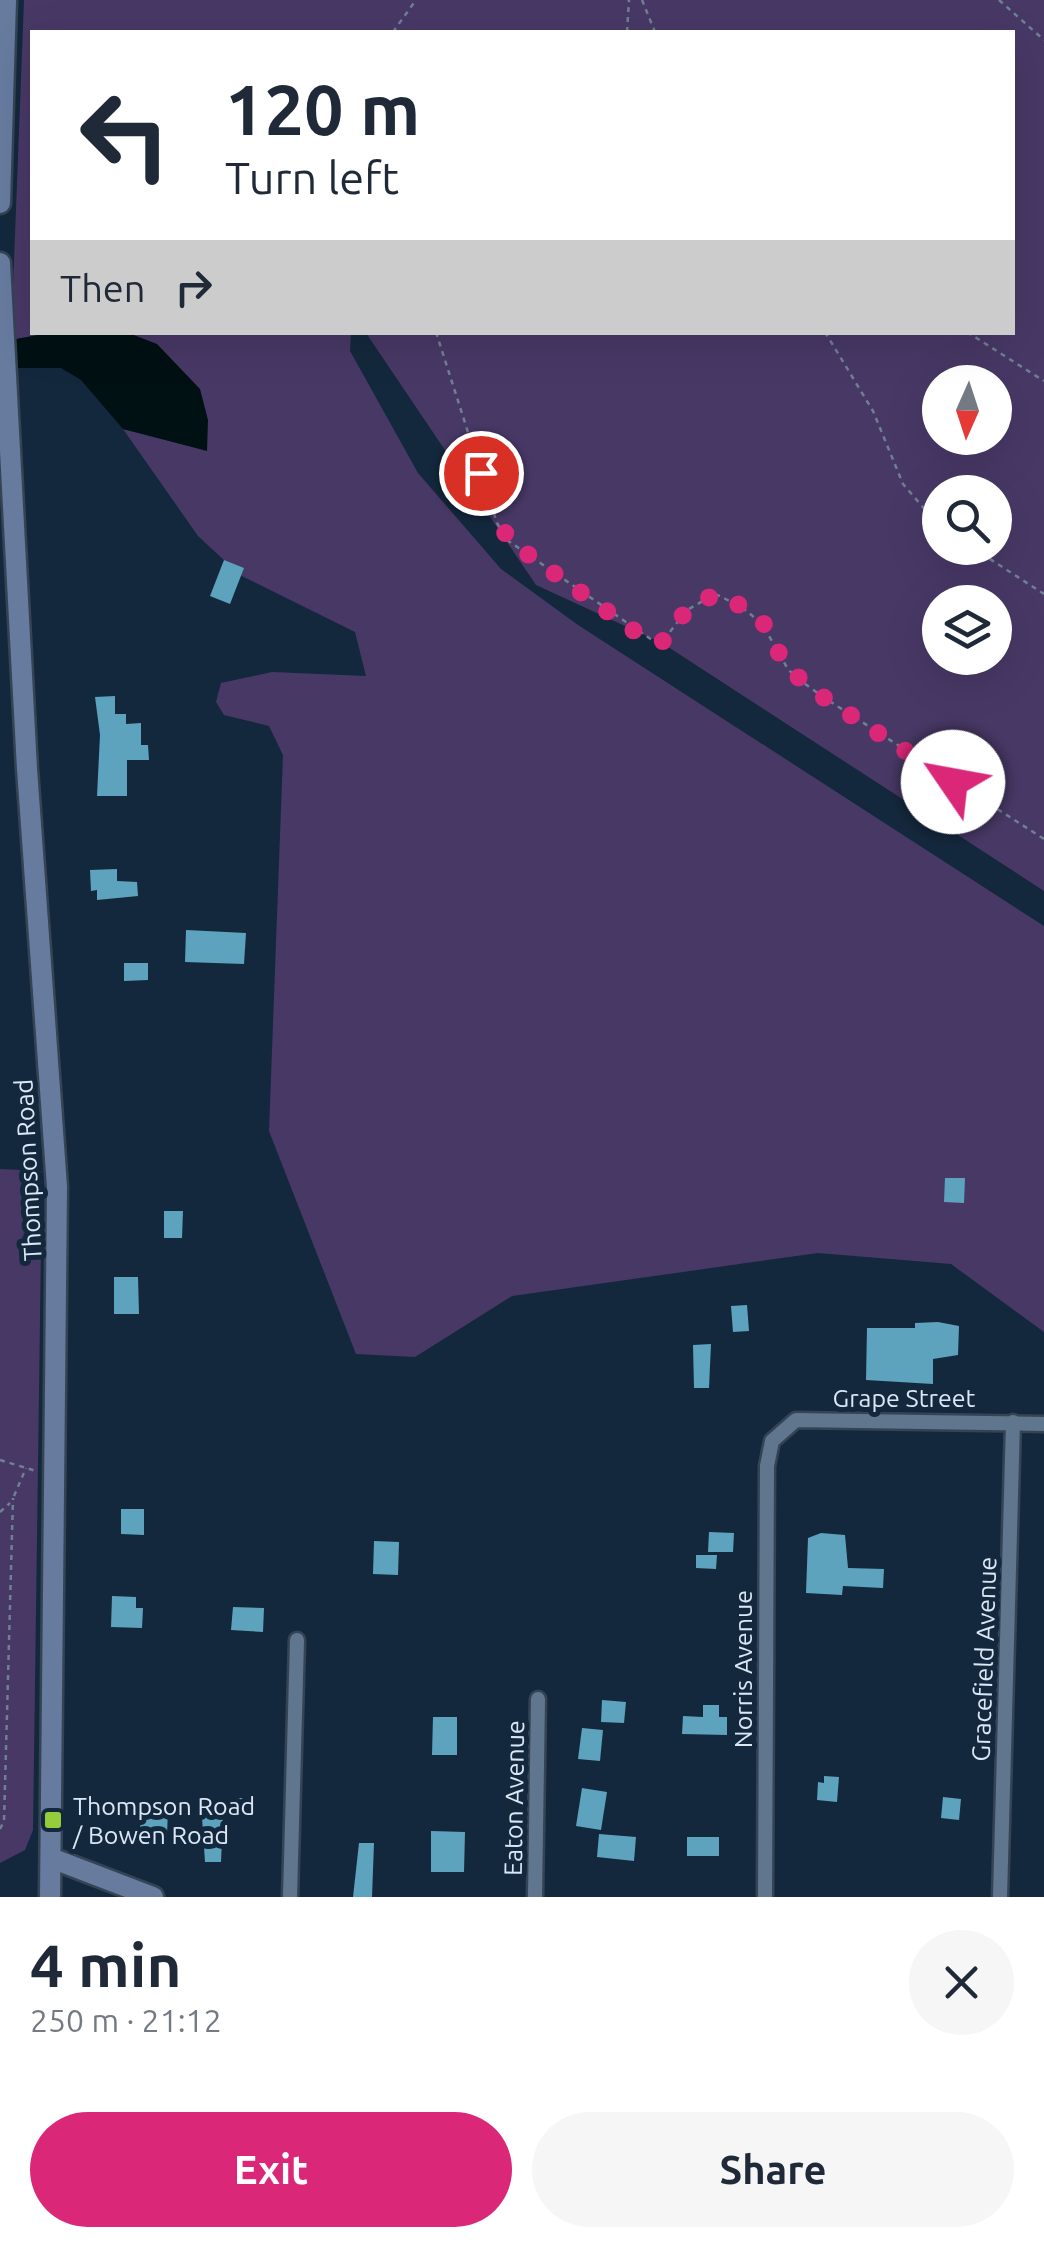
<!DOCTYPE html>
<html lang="en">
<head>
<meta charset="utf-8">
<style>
	:root { --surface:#fff; --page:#f6f6f7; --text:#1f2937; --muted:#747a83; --accent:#db2777 }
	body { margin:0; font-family:Ubuntu,sans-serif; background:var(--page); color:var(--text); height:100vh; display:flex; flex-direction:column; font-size:38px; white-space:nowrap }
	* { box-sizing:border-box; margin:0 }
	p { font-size:32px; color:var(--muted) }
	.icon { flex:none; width:55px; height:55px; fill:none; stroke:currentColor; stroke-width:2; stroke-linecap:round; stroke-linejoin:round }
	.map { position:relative; height:1897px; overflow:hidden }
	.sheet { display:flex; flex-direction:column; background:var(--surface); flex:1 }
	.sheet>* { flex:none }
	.top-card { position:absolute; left:30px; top:30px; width:985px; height:305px; border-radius:0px; box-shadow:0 10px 40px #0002; background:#fff; color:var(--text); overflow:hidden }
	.needle { width:65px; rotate:183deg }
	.buttons { position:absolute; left:922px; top:365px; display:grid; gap:20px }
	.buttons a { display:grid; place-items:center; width:90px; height:90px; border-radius:50%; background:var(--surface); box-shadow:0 10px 40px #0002; font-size:50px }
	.pin { position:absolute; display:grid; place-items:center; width:85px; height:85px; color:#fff; margin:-42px; border:5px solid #fff; border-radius:50%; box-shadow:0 2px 10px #0007 }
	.me { position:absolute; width:110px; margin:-55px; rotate:303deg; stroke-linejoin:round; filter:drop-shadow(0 0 8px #0008) }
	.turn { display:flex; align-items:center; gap:35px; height:210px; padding:0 30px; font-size:45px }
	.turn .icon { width:130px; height:130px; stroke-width:2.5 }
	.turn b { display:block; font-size:70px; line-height:85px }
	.then { display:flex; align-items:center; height:95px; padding:0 30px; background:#0003; gap:20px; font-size:38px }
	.round { display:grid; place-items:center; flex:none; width:105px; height:105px; border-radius:52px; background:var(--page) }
	.headline { display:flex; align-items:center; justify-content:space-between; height:170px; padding:0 30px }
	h1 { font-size:60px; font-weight:700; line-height:75px }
	.cta { display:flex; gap:20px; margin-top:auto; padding:20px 30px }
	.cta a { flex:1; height:115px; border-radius:60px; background:var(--accent); color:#fff; font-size:40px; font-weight:700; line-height:115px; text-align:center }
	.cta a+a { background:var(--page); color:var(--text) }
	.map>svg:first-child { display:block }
	.green { fill:#483866; fill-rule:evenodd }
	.water { fill:#001113 }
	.building { fill:#5ea3be }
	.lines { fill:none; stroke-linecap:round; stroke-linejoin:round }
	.minor-casing { stroke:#344455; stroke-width:19 }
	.secondary-casing { stroke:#344455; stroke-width:25 }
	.path { stroke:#6f8092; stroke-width:2.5; stroke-dasharray:5 5; stroke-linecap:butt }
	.minor { stroke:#5f768e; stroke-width:14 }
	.secondary { stroke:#677b9f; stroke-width:20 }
	.route { stroke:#db2777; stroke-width:18; stroke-dasharray:0 32.4 }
	.poi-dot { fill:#95cc3b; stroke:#14283d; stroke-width:4 }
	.labels { text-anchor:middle; stroke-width:10; stroke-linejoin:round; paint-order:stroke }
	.street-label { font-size:25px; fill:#dae7f5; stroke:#14283d }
	.poi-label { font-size:25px; fill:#dae7f5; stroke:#14283d; text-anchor:start }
</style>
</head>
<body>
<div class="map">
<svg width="1044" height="1897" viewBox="0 0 1044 1897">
	<rect width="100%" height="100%" fill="#14283d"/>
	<g class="green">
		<path d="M24 0H1044V891L662 643 536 585 366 333 1012 332V32H32V332L49 333 11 340ZM940 382H995V438H940ZM940 492H995V548H940ZM940 602H995V658H940Z"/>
		<path d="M126 333H351L350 351 418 473 501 569 578 625 1044 926V1332L951 1264 818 1253 512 1296 415 1357 356 1354 269 1131 283 755 269 726 224 715 216 702 221 683 272 672 366 676 355 632 240 575 198 536 123 429 207 450 132 334Z"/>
		<path d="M0 1169 42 1171 33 1830 25 1850 0 1863Z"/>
	</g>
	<path class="water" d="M49 333 126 332 157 344 200 389 208 420 207 451 123 429 81 380 61 368H10L11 340Z"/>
	<g class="building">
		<path d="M224 560 244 568 230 604 210 596Z"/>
		<path d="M115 696V714H126V724L141 723V745H148L149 760H127V796H97L100 735 95 697Z"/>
		<path d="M117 869V881L137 882 138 896 97 900V890L91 891 90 870Z"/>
		<path d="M186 930 246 933 244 964 185 962Z"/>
		<path d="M124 963H148V980L124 981Z"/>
		<path d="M945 1178H965L964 1203 944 1202Z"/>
		<path d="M164 1211H183L182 1238H164Z"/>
		<path d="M114 1277H138L139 1314H114Z"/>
		<path d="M747 1305 749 1331 733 1332 731 1306Z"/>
		<path d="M938 1322 959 1326 958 1355 933 1359V1384L866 1380 867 1328H915V1323Z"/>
		<path d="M711 1344 709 1388H694L693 1345Z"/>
		<path d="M121 1509H144V1535L121 1534Z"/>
		<path d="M709 1532 734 1533 733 1552H708Z"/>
		<path d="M821 1533 845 1535 848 1568 884 1569 883 1588 843 1586 842 1595 806 1593 808 1538Z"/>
		<path d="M374 1541 399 1542 398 1575 373 1574Z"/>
		<path d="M696 1555H717L716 1569 696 1568Z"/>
		<path d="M112 1596 136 1597V1608H143L142 1628 111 1627Z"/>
		<path d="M233 1607 264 1608 263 1632 231 1630Z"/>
		<path d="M602 1700 626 1702 624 1723 601 1722Z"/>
		<path d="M703 1705H719V1717H727V1735L682 1734 683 1716 703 1717Z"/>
		<path d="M433 1717H457V1755H432Z"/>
		<path d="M582 1728 603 1730 600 1761 578 1759Z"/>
		<path d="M824 1776 839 1777 837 1802 817 1800 818 1782 824 1783Z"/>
		<path d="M582 1788 607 1792 601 1830 576 1826Z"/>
		<path d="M943 1797 961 1799 959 1820 941 1818Z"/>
		<path d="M231 1798H252L251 1817 231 1816Z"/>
		<path d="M141 1810H168L167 1835 140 1834Z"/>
		<path d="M223 1816 221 1862H205L202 1817Z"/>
		<path d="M431 1831 465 1832 464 1872H431Z"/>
		<path d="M599 1834 636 1837 634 1861 597 1857Z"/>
		<rect x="687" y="1837" width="32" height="19"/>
		<path d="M359 1843H374L372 1897H353Z"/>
	</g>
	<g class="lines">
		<defs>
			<g id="minor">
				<path d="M290 1897 297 1640"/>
				<path d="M535 1897 538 1699"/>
				<path d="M765 1897 767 1466 772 1441 796 1420 1044 1424"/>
				<path d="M1000 1897 1013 1422"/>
			</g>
			<g id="secondary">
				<path d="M0 203 6 0"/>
				<path d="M0 263 27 769 57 1187 50 1897"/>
				<path d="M51 1858 153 1897"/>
			</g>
		</defs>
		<use href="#minor" class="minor-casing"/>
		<use href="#secondary" class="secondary-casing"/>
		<g class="path">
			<path d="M642 0 655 32"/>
			<path d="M999 0 1044 40"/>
			<path d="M393 32 416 0"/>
			<path d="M627 32 629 0"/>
			<path d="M436 332 497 523 507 540 655 642H662L687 610 715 594C759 614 762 623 785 664 791 676 809 686 820 695L1044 839"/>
			<path d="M825 332 873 411 903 484 940 527"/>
			<path d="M967 332 1044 381"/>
			<path d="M973 548 1044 594"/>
			<path d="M0 1460 36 1471"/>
			<path d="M14 1496 26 1468"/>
			<path d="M0 1512 10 1503"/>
			<path d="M0 1829 4 1821 13 1498"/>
		</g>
		<use href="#minor" class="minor"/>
		<use href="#secondary" class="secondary"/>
	</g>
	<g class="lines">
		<path class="route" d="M481 473 508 540 640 635 662 642 687 610 715 594 746 608 765 625 786 667 820 695 953 782"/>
	</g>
	<rect class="poi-dot" x="43" y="1810" width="20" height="20" rx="5"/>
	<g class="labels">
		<g class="street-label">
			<text transform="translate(28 1170) rotate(-93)" y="9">Thompson Road</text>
			<text x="904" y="1407">Grape Street</text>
			<text transform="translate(984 1659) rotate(-88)" y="9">Gracefield Avenue</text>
			<text transform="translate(743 1669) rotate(-90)" y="9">Norris Avenue</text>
			<text transform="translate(514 1798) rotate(-89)" y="9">Eaton Avenue</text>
		</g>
		<g class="poi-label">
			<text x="73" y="1815">Thompson Road<tspan x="73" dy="29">/ Bowen Road</tspan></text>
		</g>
	</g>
</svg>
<div class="buttons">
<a><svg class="needle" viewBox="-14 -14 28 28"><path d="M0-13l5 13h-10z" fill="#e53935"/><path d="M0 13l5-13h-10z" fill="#747a83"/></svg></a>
<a><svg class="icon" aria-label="search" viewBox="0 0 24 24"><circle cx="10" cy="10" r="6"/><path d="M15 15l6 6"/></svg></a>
<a><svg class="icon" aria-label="layers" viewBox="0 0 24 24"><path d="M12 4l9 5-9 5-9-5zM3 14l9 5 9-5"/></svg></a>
</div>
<div class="pin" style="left:481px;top:473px;background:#d93025"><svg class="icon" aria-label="arrive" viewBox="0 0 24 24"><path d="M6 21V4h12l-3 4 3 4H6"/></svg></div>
<svg class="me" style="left:953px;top:782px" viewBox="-20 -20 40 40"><circle r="19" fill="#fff"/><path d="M0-13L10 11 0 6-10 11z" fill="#db2777"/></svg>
<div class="top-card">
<div class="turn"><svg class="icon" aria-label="left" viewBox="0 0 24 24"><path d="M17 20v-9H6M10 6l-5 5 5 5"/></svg><div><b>120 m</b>Turn left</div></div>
<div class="then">Then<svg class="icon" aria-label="right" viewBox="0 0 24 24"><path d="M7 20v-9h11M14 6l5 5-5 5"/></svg></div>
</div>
</div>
<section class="sheet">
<div class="headline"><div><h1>4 min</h1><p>250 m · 21:12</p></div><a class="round"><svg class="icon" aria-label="close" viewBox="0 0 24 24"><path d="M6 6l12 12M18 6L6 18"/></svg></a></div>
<div class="cta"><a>Exit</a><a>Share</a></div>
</section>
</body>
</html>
